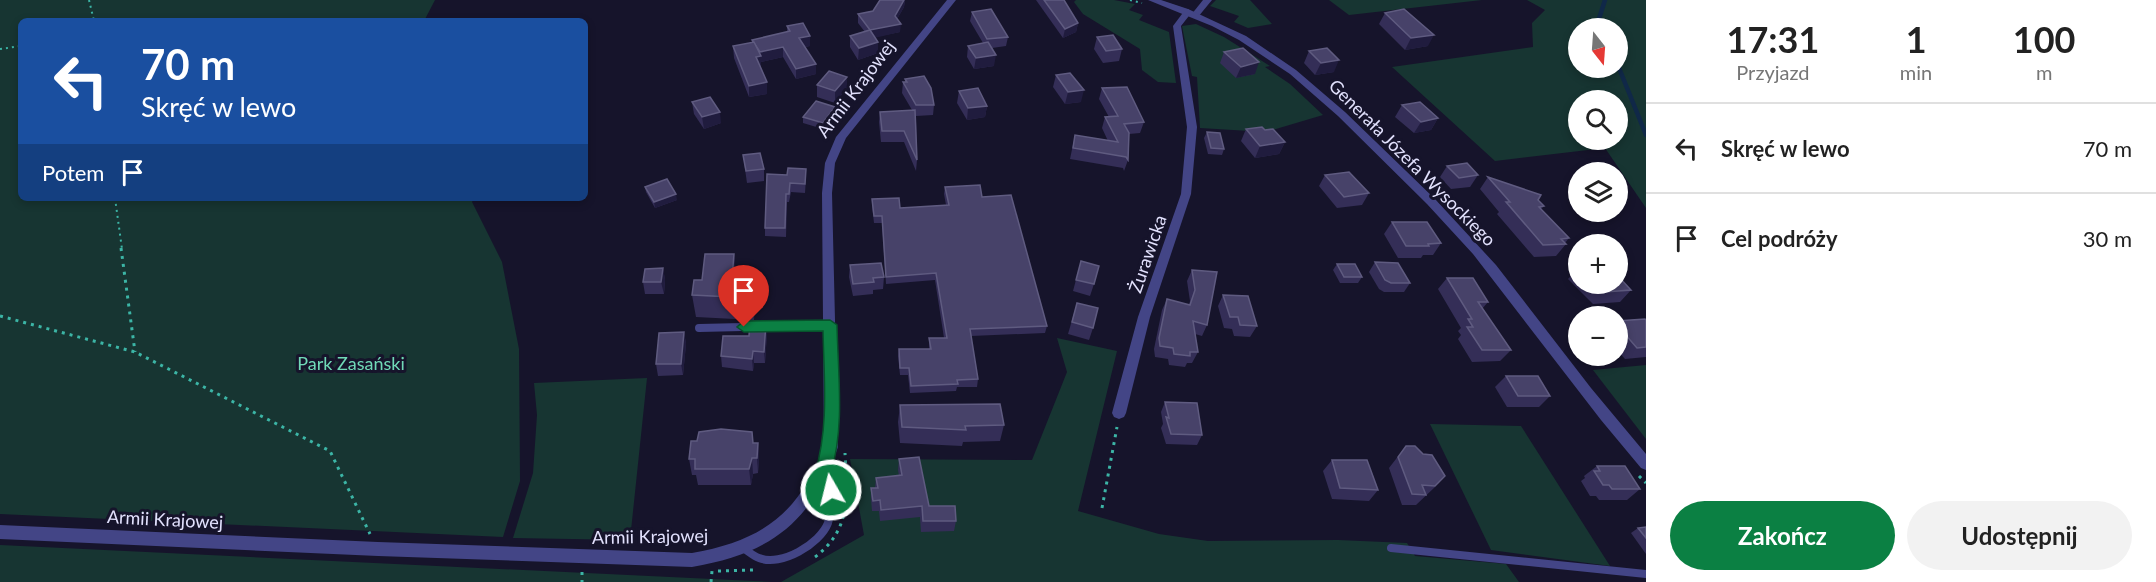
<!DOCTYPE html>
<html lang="pl">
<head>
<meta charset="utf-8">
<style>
	:root { --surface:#fff; --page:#f2f2f2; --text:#222; --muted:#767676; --line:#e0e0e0; --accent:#0b8043 }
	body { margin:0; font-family:Lato,sans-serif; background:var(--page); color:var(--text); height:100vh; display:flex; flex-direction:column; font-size:22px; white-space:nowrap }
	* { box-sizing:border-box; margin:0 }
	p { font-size:20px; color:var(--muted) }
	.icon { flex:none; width:33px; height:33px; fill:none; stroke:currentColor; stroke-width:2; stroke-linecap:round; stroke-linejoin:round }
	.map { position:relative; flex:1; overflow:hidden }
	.details { display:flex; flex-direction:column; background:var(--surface); width:510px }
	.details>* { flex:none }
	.banner { position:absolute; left:18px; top:18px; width:570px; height:183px; border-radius:9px; box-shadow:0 3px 9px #0003; background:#1a4fa0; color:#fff; overflow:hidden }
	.needle { width:39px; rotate:163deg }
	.buttons { position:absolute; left:1568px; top:18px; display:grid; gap:12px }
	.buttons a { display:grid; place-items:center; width:60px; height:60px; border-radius:50%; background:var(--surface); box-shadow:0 3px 9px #0003; font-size:30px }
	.pin { position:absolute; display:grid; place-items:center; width:51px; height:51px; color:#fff; margin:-62px -26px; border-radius:50% 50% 50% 0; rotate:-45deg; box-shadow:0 0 6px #0007 }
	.pin .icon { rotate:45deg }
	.me { position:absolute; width:66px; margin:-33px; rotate:352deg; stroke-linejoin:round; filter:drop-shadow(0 0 4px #0008) }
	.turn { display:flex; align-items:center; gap:21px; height:126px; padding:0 24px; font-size:27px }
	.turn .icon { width:78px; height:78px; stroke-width:2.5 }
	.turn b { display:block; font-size:42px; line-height:51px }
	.then { display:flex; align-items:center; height:57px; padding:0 24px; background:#0003; gap:12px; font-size:22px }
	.eta { display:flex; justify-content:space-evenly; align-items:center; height:102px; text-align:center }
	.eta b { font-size:36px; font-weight:700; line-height:42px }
	.action { display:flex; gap:12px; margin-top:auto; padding:12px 24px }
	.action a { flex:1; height:69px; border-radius:36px; background:var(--accent); color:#fff; font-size:24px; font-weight:700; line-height:69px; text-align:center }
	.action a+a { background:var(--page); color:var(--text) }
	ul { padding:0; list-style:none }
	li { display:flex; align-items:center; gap:18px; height:90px; padding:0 24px; border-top:2px solid var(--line) }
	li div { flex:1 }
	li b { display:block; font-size:22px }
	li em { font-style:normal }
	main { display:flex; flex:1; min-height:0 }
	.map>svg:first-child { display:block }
	.green { fill:#173532; fill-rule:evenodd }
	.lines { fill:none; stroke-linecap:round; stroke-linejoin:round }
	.stream { stroke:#102848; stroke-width:4.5 }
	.path-far1 { stroke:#3cb5a6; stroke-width:2; stroke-dasharray:2 4; stroke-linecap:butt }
	.path { stroke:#3cb5a6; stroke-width:3; stroke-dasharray:3 5; stroke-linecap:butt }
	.service { stroke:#434586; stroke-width:8 }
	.minor { fill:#434586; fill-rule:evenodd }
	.tertiary { fill:#434586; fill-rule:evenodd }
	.wall { fill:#342e57 }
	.shaded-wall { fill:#201c3e }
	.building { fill:#474269; stroke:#5f5b80; stroke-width:1.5 }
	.route { fill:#0b8043; stroke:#07532c; stroke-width:1.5 }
	.labels { text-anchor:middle; stroke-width:6; stroke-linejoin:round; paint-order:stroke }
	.street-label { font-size:18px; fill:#e2e1fd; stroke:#16142b }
	.park-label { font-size:18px; fill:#70d9b7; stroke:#16142b }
</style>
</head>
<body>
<main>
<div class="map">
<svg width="1646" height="582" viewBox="0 0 1646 582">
	<rect width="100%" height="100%" fill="#16142b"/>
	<g class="green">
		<path d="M0 0H435L424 21H21V198H474L472 202 502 262 519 349 520 481 503 537 0 514Z"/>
		<path d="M1076 0H1114L1135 4 1129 10 1143 15 1139 20 1169 32 1176 83 1158 82 1142 70 1140 49 1083 14 1074 2Z"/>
		<path d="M1216 0H1250L1272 24 1248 28 1234 22 1239 16 1210 6Z"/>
		<path d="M1329 0H1482L1349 15Z"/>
		<path d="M1527 0H1646V208L1605 148 1495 161 1392 67 1533 47 1532 23 1545 10ZM1578 28H1617V68H1578ZM1578 100H1617V140H1578Z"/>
		<path d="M1196 24 1224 37 1270 66 1265 67 1290 84 1323 115 1266 132 1200 128 1197 77 1192 76 1182 26Z"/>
		<path d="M1057 338 1117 351 1078 511 1159 534 1208 541 1338 540 1407 543 1415 556 1506 564 1519 582H781L864 535 850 459 1032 460 1067 372Z"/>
		<path d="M1646 365V439L1593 370Z"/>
		<path d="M647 378 630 540 513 538 533 473 537 415 534 383Z"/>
		<path d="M1430 424 1521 426 1610 566 1491 550Z"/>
		<path d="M0 545 772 582H0Z"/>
	</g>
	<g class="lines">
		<g class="stream">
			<path d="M1596 28 1605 0"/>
			<path d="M1617 63 1646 135"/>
		</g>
		<g class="path-far1">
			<path d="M89 0 94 21"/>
			<path d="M1130 0 1142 3"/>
			<path d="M0 49 21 46"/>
			<path d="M115 198 122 249"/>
		</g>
		<g class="path">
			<path d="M121 248 135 352"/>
			<path d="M0 316 135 352 330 451 370 534"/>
			<path d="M1639 476 1646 483"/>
			<path d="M1102 508 1117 427"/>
			<path d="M815 557C852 529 847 495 845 453"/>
			<path d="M718 571 754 570"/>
			<path d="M582 572V582"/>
			<path d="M711 582 712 571"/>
		</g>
		<g class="service">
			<path d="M699 328 830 325"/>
			<path d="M743 548C748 551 753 556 759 558 781 567 820 544 828 523 834 506 829 489 823 473"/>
			<path d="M1391 548 1646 574"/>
		</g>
		<g class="minor">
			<path d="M1203 0H1212L1198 17H1192L1191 15Z"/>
			<path d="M1188 9 1192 12 1181 26 1197 127 1191 194 1150 317 1126 413 1124 417 1119 419 1114 417 1112 413 1138 317 1181 194 1187 127 1173 26 1185 10Z"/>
		</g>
		<g class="tertiary">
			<path d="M947 0H956L846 138 835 163 832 193 838 447C811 523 771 553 692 567L378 556 0 539V525L378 542 692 553C761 541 799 514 824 447L822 193 825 163 836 137Z"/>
			<path d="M1148 0H1161L1188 9 1246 36 1296 70 1345 112 1435 199 1496 265 1591 388 1646 454V470L1641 468 1601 420 1473 254 1427 204 1338 116 1290 74 1239 40 1212 26Z"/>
		</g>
	</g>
	<g class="wall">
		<path d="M880 0H905L904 7 897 19 900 32 875 37 878 42V53L858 60 850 47V36L865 32 858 23V14L873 11Z"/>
		<path d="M1036 0H1064L1078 23 1076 32 1063 38Z"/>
		<path d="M972 12 1008 37 1006 46 992 48 994 66 974 69 967 57 968 46 983 43 970 21Z"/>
		<path d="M1385 13 1428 46 1405 50 1379 24Z"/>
		<path d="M787 26 810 36V46L805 47 816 64V74L796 79 783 57 761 62V68L767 82V94L749 97 734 58 733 46 752 43V40L787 32Z"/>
		<path d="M1097 37 1122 49 1119 61 1103 63 1094 49Z"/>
		<path d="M1309 51 1334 72 1315 75 1304 63Z"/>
		<path d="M1224 52 1255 74 1236 78 1220 63Z"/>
		<path d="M1056 75 1081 102 1065 104 1053 87Z"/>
		<path d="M905 79 934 105 933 115 916 116 917 160 916 171 904 142H881L879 122 880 112 912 110 902 93 903 82H905Z"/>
		<path d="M817 85 847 88 835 103 817 97Z"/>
		<path d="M1102 88 1144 122 1140 133 1129 134 1128 160 1124 171 1123 168 1070 159 1075 135 1108 141 1102 128 1105 117H1109L1099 99Z"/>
		<path d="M959 91 987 106 985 117 967 120 957 103Z"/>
		<path d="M692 102 721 123 704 129 694 114Z"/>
		<path d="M1402 105 1438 118 1431 130 1414 133 1395 117Z"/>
		<path d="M835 113 823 129 803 123V117Z"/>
		<path d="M1246 129 1265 130 1285 142 1279 154 1255 158 1241 141Z"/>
		<path d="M1207 132 1224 149 1222 155 1208 154 1204 138Z"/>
		<path d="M743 155 764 169V181L747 183Z"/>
		<path d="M1447 166 1478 175 1470 187 1451 189 1440 177Z"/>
		<path d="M767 174 806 178 805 193 791 192 789 202H787L786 237 765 236V228Z"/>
		<path d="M1325 175 1369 193 1362 205 1337 208 1319 186Z"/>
		<path d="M1488 177 1544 206 1541 209 1569 238 1565 243 1566 244 1556 256 1534 257 1497 214 1499 212 1480 189Z"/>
		<path d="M645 187 677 200 655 208 646 192Z"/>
		<path d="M945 187 982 197 1047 326 1045 333 971 336 978 379 977 387H957L956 391 910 393 908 375H900L898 356 899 349H929V338H944L935 280 886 284 882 223H874L872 206V199L900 208 946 205 944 194Z"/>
		<path d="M1392 222 1441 243 1433 255H1423L1421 258H1398L1384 234Z"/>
		<path d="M734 254 736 279H753L755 301 754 320 696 317 692 295 702 280Z"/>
		<path d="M1081 261 1094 284 1090 296 1073 291Z"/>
		<path d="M1375 262 1410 283 1404 292H1384L1379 289 1369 272Z"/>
		<path d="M1337 264 1362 277 1358 283H1340L1333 270Z"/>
		<path d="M850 265 884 277 883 289 873 290V294L853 296 849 277Z"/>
		<path d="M663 268 665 280 664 294H645L643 282Z"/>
		<path d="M1578 268V284H1617L1631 290 1620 302 1593 304 1568 279Z"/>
		<path d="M1192 270 1207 325 1202 336 1195 334 1198 352 1192 363H1187L1185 367 1169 365 1168 359 1155 357 1154 349 1162 310 1167 299 1189 305 1190 301 1187 281Z"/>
		<path d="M1447 278 1488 302 1482 309 1511 350 1500 361 1472 362 1458 339 1461 335 1458 331 1461 328 1438 289Z"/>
		<path d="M1223 295 1257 326 1250 337 1234 336 1232 329 1224 328 1218 306Z"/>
		<path d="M1077 303 1093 328 1089 340 1068 334Z"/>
		<path d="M1646 320V357L1625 359 1617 350V321Z"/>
		<path d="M766 322 767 333 765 363H754L753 371 722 367 721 356 749 336Z"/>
		<path d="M684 332 686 344 683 375 658 376 656 364Z"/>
		<path d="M1506 376 1550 396 1539 407H1507L1495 387Z"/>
		<path d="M1165 402 1202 435 1197 445 1166 444 1161 428 1163 424 1161 412Z"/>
		<path d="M900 405 1004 425 1000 441 963 442 962 446 900 443 898 422Z"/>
		<path d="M753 443H758L759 459 758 473 753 474 751 485H698L696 475H692L689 459Z"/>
		<path d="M1406 446 1423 454 1432 455 1435 487 1416 505H1402L1389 468Z"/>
		<path d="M899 459 929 506 956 521 954 531 921 532 920 517 880 521 879 511H872L871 499V488H875L876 478 899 476 898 470Z"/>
		<path d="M1332 460 1378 490 1369 501 1332 499 1323 471Z"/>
		<path d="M1597 466 1640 489 1627 500H1599L1596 496H1590L1581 481 1585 478 1584 476Z"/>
		<path d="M1646 527V554L1631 533 1638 528Z"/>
	</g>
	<g class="shaded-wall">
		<path d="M904 0H905L904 7 894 24 895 16Z"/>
		<path d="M1078 23 1076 32 1063 38 1065 29Z"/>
		<path d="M901 24 900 32 870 39V30Z"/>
		<path d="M1434 35 1428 46 1405 50 1411 38Z"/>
		<path d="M810 36V46L799 48V38Z"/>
		<path d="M878 42V53L858 60 859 48Z"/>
		<path d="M783 47V57L761 62V68L757 69 756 57 760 56V52Z"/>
		<path d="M996 55 994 66 974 69 976 58Z"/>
		<path d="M1339 60 1334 72 1315 75 1321 63Z"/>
		<path d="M1259 62 1255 74 1236 78 1241 67Z"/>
		<path d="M816 64V74L796 79V69Z"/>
		<path d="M847 77V88L835 103V91Z"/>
		<path d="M767 82V94L749 97V86Z"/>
		<path d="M1084 90 1081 102 1065 104 1068 92Z"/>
		<path d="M987 106 985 117 967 120 968 108Z"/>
		<path d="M835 107V113L823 129V123Z"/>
		<path d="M720 112 721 123 704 129 702 117Z"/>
		<path d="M1438 118 1431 130 1414 133 1421 122Z"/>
		<path d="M1285 142 1279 154 1255 158 1260 146Z"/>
		<path d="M676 194 677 200 655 208 654 202Z"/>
		<path d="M734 254 736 276 735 297 732 279Z"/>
		<path d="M663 268 665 280 664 294 661 282Z"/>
		<path d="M753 279 755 301 754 320 752 298Z"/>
		<path d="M766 322 767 333 765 363 764 352Z"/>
		<path d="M684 332 686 344 683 375 681 364Z"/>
		<path d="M753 351 754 363 753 371 752 359Z"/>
		<path d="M758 443 759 459 758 473 757 458Z"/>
		<path d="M752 458 753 474 751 485 749 469Z"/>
	</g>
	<g class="building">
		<path d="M880 0H904L895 16 901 24 870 30 858 14 873 11Z"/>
		<path d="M1044 0H1064L1078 23 1065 29Z"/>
		<path d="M991 9 1008 37 987 39 972 12Z"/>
		<path d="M1404 9 1434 35 1411 38 1385 13Z"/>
		<path d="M803 23 810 36 799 38 816 64 796 69 783 47 760 52 752 40 790 31 787 26Z"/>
		<path d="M870 30 878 42 859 48 850 36Z"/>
		<path d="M1113 35 1122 49 1106 51 1097 37Z"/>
		<path d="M754 42 761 56 756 57 767 82 749 86 733 46Z"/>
		<path d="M988 42 996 55 976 58 968 46Z"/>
		<path d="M1243 48 1259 62 1241 67 1224 52Z"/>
		<path d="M1327 48 1339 60 1321 63 1309 51Z"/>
		<path d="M829 71 847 77 835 91 817 85Z"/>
		<path d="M1070 73 1084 90 1068 92 1056 75Z"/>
		<path d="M924 76 931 88 934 105H916L903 82H907L905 79Z"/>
		<path d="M1127 87 1144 122 1124 124 1129 133 1128 160 1126 157 1073 148 1075 135 1118 142 1105 117 1118 116 1102 88Z"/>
		<path d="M978 88 987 106 968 108 959 91Z"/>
		<path d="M710 97 720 112 702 117 692 102Z"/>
		<path d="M816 101 835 107 823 123 803 117Z"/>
		<path d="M1420 102 1438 118 1421 122 1402 105Z"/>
		<path d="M915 110 917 160 904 131H882L880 112Z"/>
		<path d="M1262 127 1265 130 1273 129 1285 142 1260 146 1246 129Z"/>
		<path d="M1207 132 1220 133 1224 149 1211 148Z"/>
		<path d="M760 153 764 169 746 171 743 155Z"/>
		<path d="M1467 163 1478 175 1459 178 1447 166Z"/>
		<path d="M788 168 806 169 805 184 790 183 789 194H786L785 228H765L767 174 787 175Z"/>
		<path d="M1349 172 1369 193 1344 197 1325 175Z"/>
		<path d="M1488 177 1541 195 1538 200 1544 206 1539 207 1569 238 1561 239 1566 244 1543 245 1506 202H1510Z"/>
		<path d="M667 179 676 194 654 202 645 187Z"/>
		<path d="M980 185 982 197 1011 195 1047 326 970 329 978 379 957 380 958 384 911 386 909 368H900L899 349H931L929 338H947L936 273 886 277 882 216H874L872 199 899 198 900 208 949 205 945 187Z"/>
		<path d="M1392 222H1427L1441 243 1428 244 1429 246H1406Z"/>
		<path d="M705 254H734L732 279H753L752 298 692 295 694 280H702Z"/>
		<path d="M1081 261 1099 266 1094 284 1076 280Z"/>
		<path d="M1375 262 1398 263 1410 283H1391L1385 280Z"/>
		<path d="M881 263 884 277 873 278 874 282 853 284 850 265Z"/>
		<path d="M1337 264H1355L1362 277H1344Z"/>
		<path d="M663 268 661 282H643L645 269Z"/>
		<path d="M1192 270 1217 272 1207 325 1193 321 1198 352H1190V356L1174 354 1173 348 1160 346 1159 338 1167 299 1190 305 1195 290Z"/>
		<path d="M1619 277 1631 290 1604 292 1595 284H1617V278Z"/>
		<path d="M1447 278H1473L1488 302H1478L1511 350H1482L1467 327H1473L1468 319H1472Z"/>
		<path d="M1223 295 1248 296 1257 326 1240 325 1238 317H1230Z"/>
		<path d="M1077 303 1098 308 1093 328 1072 322Z"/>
		<path d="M1645 319 1646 320V347L1637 348 1617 325V321Z"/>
		<path d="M750 321 766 322 764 352 753 351 752 359 721 356 723 336H749Z"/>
		<path d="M684 332 681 364H656L659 333Z"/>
		<path d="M1506 376H1538L1550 396H1518Z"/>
		<path d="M1165 402 1197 403 1202 435 1171 434 1166 417 1169 418Z"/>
		<path d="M1000 404 1004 425 965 426 966 430 902 427 900 405Z"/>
		<path d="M721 429 752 432 753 443H758L757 458H752L749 469H695V459H689L691 441H697L699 432Z"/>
		<path d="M1406 446H1415L1423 454 1432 455 1445 476 1435 486 1422 485 1426 495 1412 494 1398 457Z"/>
		<path d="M919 457 929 506H955L956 521H923L922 506 881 510 880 500 873 501 871 488H878L876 478 902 475 899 459Z"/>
		<path d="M1332 460H1367L1378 490 1340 488Z"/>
		<path d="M1597 466H1625L1640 489H1612L1609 485H1603L1594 471H1600Z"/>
		<path d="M1646 527V538L1638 528Z"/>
	</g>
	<path class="route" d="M830 320 837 325C838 375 845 425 831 473L839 490 836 495 831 497 825 495 815 473C829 427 824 379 823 331L744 332 737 327 744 321Z"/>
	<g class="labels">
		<g class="street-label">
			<text transform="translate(856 89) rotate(-53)" y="6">Armii Krajowej</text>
			<text transform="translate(1412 163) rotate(45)" y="6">Generała Józefa Wysockiego</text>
			<text transform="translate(1148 254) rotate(-71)" y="6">Żurawicka</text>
			<text transform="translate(165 520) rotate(3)" y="6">Armii Krajowej</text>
			<text transform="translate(650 537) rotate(-1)" y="6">Armii Krajowej</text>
		</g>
		<g class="park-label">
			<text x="351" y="370">Park Zasański</text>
		</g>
	</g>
</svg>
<div class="buttons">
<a><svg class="needle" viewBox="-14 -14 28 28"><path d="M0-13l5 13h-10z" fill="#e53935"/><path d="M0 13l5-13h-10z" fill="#767676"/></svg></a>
<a><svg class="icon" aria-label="search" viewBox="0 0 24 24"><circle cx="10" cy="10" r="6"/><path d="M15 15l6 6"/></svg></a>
<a><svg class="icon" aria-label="layers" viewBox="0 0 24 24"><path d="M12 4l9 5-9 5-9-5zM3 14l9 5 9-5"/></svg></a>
<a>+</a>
<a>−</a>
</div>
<div class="pin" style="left:744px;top:327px;background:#d93025"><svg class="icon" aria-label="arrive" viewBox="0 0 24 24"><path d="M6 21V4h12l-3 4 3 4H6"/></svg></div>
<svg class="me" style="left:831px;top:490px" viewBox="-20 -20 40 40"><circle r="17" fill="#0b8043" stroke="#fff" stroke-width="3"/><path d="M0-11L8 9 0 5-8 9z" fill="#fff"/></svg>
<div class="banner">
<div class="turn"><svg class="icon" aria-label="left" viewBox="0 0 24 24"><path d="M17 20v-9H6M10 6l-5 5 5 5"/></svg><div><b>70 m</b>Skręć w lewo</div></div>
<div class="then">Potem<svg class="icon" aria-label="arrive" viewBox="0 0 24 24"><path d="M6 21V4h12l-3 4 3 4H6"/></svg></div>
</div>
</div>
<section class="details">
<div class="eta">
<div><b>17:31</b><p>Przyjazd</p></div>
<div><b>1</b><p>min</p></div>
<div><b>100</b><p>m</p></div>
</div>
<ul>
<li><svg class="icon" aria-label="left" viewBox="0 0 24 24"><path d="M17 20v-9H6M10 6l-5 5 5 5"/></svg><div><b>Skręć w lewo</b></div><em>70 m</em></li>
<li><svg class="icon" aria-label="arrive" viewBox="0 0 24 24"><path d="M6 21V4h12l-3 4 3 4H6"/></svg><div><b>Cel podróży</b></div><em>30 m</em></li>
</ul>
<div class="action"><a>Zakończ</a><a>Udostępnij</a></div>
</section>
</main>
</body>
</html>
